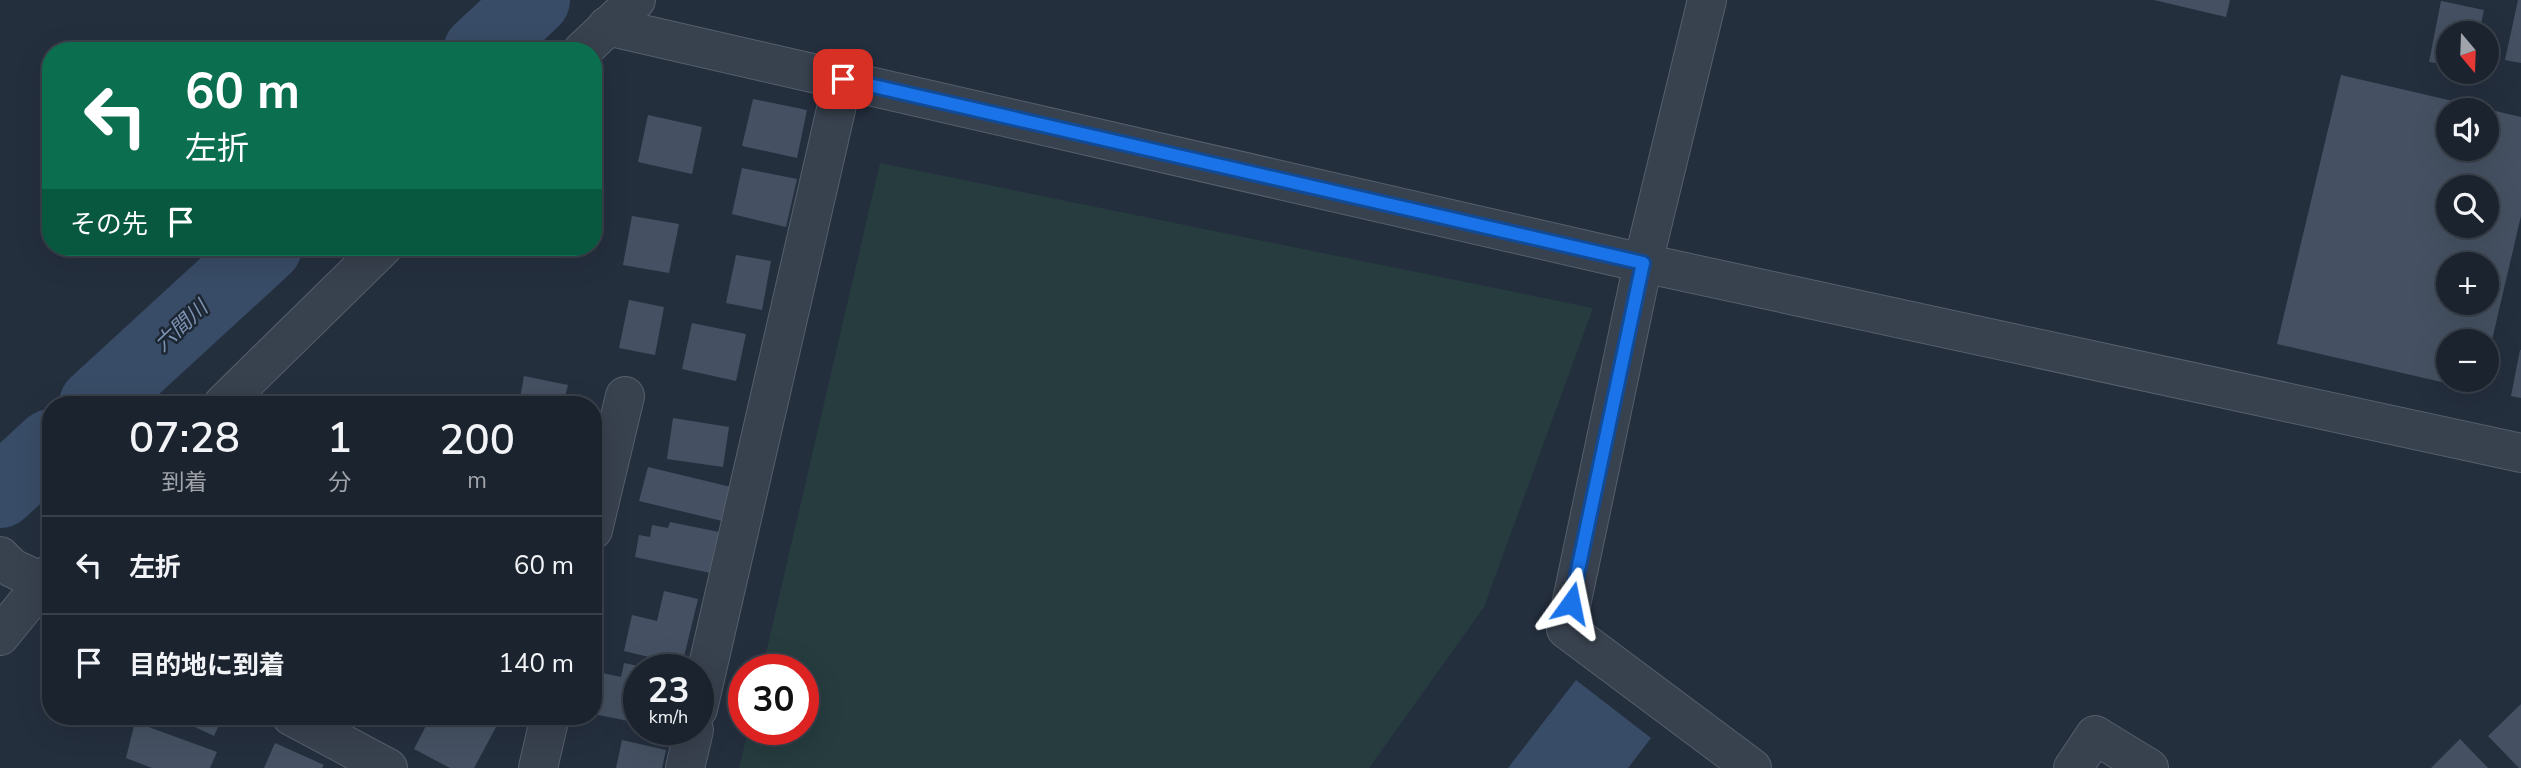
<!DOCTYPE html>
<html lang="ja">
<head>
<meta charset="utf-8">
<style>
	:root { --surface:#1b232e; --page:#242b36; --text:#f1f3f6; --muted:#a0a4aa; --line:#39404a }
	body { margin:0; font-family:"Nunito Sans","Noto Sans JP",sans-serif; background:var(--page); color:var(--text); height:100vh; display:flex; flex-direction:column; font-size:26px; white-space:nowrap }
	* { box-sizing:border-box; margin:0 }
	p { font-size:23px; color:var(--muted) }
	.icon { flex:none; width:38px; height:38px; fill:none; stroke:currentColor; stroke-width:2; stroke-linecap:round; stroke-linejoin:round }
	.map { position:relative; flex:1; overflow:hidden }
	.drawer { position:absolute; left:42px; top:396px; width:560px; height:329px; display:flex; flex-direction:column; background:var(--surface); border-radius:28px; box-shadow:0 7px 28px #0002,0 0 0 2px var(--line) }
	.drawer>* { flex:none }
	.top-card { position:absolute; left:42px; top:42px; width:560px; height:214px; border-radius:28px; box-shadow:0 7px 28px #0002,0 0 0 2px var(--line); background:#0b6e4f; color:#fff; overflow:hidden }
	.needle { width:46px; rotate:161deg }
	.tools { position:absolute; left:2436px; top:21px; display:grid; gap:14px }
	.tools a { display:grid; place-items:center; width:63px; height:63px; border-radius:50%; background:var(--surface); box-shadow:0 7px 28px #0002,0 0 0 2px var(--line); font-size:35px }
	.speed { position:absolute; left:623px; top:654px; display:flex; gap:14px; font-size:35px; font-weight:700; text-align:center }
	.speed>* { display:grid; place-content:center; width:91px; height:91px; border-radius:50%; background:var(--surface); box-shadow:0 7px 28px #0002,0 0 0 2px var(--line); line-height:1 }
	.speed small { font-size:18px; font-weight:400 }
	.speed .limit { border:10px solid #d22; background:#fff; color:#111 }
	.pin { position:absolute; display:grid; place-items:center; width:60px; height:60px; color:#fff; margin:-30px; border-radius:14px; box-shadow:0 4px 10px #0006 }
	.me { position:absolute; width:77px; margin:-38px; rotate:12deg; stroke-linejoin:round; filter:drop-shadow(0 0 5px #0008) }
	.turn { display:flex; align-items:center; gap:24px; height:147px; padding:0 28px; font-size:32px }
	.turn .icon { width:91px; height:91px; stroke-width:2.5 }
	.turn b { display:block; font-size:49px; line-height:60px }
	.then { display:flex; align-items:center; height:66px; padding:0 28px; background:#0003; gap:14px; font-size:26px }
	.eta { display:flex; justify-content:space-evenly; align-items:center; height:119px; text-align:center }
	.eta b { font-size:42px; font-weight:600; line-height:49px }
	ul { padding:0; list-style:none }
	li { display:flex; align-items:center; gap:21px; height:98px; padding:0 28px; border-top:2px solid var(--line) }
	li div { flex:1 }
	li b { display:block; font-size:26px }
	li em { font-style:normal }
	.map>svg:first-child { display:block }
	.green { fill:#263c3f }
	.water { fill:#394c67 }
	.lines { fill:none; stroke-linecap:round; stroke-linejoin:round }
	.river { stroke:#394c67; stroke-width:72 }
	.building { fill:#455162; fill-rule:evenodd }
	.minor-casing { stroke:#565f6c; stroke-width:40 }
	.minor { stroke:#38414e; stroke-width:38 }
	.route-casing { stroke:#114b97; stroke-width:18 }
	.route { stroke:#1a73e8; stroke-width:12 }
	.labels { text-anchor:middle; stroke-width:5; stroke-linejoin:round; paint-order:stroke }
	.water-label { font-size:21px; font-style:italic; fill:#7c92b1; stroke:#1d2633 }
</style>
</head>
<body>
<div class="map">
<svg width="2521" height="768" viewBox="0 0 2521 768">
	<rect width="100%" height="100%" fill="#242f3e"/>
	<path class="green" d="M880 163 1593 308 1484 607 1369 768H739L748 730H803V670H762Z"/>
	<path class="water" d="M1576 680 1651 738 1628 768H1508Z"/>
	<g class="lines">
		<g class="river">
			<path d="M479 51 534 0"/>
			<path d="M95 404 266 247"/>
			<path d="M0 492 51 445"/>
		</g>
	</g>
	<g class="building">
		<path d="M2154 0H2230L2226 17Z"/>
		<path d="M2518 0H2521V63L2505 60Z"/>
		<path d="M2441 1 2484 10 2479 33H2448V65L2429 62Z"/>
		<path d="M2487 33 2496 35 2488 75H2487Z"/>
		<path d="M2341 75 2487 109 2448 110V149H2487V109L2521 117V216L2488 357 2487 341H2448V380H2482L2480 391 2277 344ZM2448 187H2487V226H2448ZM2448 264H2487V303H2448Z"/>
		<path d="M753 99 807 110 797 158 742 146Z"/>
		<path d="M648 115 702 127 692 174 638 162Z"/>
		<path d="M742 168 797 179 786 227 732 214Z"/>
		<path d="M632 216 679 224 669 273 623 265Z"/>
		<path d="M736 255 771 261 762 310 726 303Z"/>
		<path d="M629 300 664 307 655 355 619 348Z"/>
		<path d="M692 323 746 334 736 381 682 369Z"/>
		<path d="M2520 350H2521V398L2511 396Z"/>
		<path d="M524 376 568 385 563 404H519Z"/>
		<path d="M673 418 729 427 723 467 667 459Z"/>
		<path d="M648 467 731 487 722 521 639 501Z"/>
		<path d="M670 522 729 534 720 575 635 557 639 535 650 537 652 525 668 528Z"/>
		<path d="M664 591 698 599 682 665 624 651 632 615 657 621Z"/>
		<path d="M624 663 653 669 639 670V723L593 714V671L621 677Z"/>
		<path d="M2521 704V768H2519L2488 736Z"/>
		<path d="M171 716H223L214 736Z"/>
		<path d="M431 716 454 725 459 716H502L474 768H450L414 749Z"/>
		<path d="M135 722 217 752 210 768H152L126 758Z"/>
		<path d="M2460 739 2488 768H2431Z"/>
		<path d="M622 740 666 750 662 768H616Z"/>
		<path d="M275 743 324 765 322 768H264Z"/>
	</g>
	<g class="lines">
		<defs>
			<g id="minor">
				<path d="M1707 0 1643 263 1566 629 1752 768"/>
				<path d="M607 26 1643 263 2521 453"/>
				<path d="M582 51 636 0"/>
				<path d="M223 404 383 247"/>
				<path d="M593 530 625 396"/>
				<path d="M0 556 12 568 51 586"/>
				<path d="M0 636 51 573"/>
				<path d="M698 709 843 79"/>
				<path d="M291 716 388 768"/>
				<path d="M538 768 550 716"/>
				<path d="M685 768 694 730"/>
				<path d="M2073 768 2095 735 2149 768"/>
			</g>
		</defs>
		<use href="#minor" class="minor-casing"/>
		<use href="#minor" class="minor"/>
	</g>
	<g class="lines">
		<defs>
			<path id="route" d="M843 79 1643 263 1571 603"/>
		</defs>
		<use href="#route" class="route-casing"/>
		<use href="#route" class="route"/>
	</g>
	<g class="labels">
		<g class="water-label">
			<text transform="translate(181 326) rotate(-43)" y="7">六間川</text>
		</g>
	</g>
</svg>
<div class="tools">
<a><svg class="needle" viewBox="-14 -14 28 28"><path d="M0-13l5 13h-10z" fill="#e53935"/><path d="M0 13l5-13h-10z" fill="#a0a4aa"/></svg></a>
<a><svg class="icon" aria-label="sound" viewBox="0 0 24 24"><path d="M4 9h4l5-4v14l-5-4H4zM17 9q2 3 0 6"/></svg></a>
<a><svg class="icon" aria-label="search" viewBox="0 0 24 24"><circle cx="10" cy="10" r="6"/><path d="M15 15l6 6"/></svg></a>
<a>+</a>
<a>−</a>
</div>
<div class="speed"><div>23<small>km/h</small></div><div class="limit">30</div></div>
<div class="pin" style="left:843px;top:79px;background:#d93025"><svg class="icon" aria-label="arrive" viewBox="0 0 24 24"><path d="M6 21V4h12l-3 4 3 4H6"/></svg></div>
<svg class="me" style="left:1571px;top:603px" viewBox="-20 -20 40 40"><path d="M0-17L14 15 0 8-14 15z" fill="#1a73e8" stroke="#fff" stroke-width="4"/></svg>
<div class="top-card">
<div class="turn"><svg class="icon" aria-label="left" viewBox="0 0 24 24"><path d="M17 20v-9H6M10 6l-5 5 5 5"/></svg><div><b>60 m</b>左折</div></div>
<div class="then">その先<svg class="icon" aria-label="arrive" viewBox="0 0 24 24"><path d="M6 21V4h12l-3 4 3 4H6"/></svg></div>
</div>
<section class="drawer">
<div class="eta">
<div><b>07:28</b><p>到着</p></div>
<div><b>1</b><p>分</p></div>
<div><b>200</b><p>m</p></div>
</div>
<ul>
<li><svg class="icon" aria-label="left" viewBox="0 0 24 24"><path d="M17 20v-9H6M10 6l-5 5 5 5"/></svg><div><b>左折</b></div><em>60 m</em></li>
<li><svg class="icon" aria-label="arrive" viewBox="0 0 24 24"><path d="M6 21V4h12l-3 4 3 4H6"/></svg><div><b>目的地に到着</b></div><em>140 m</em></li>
</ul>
</section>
</div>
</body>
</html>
